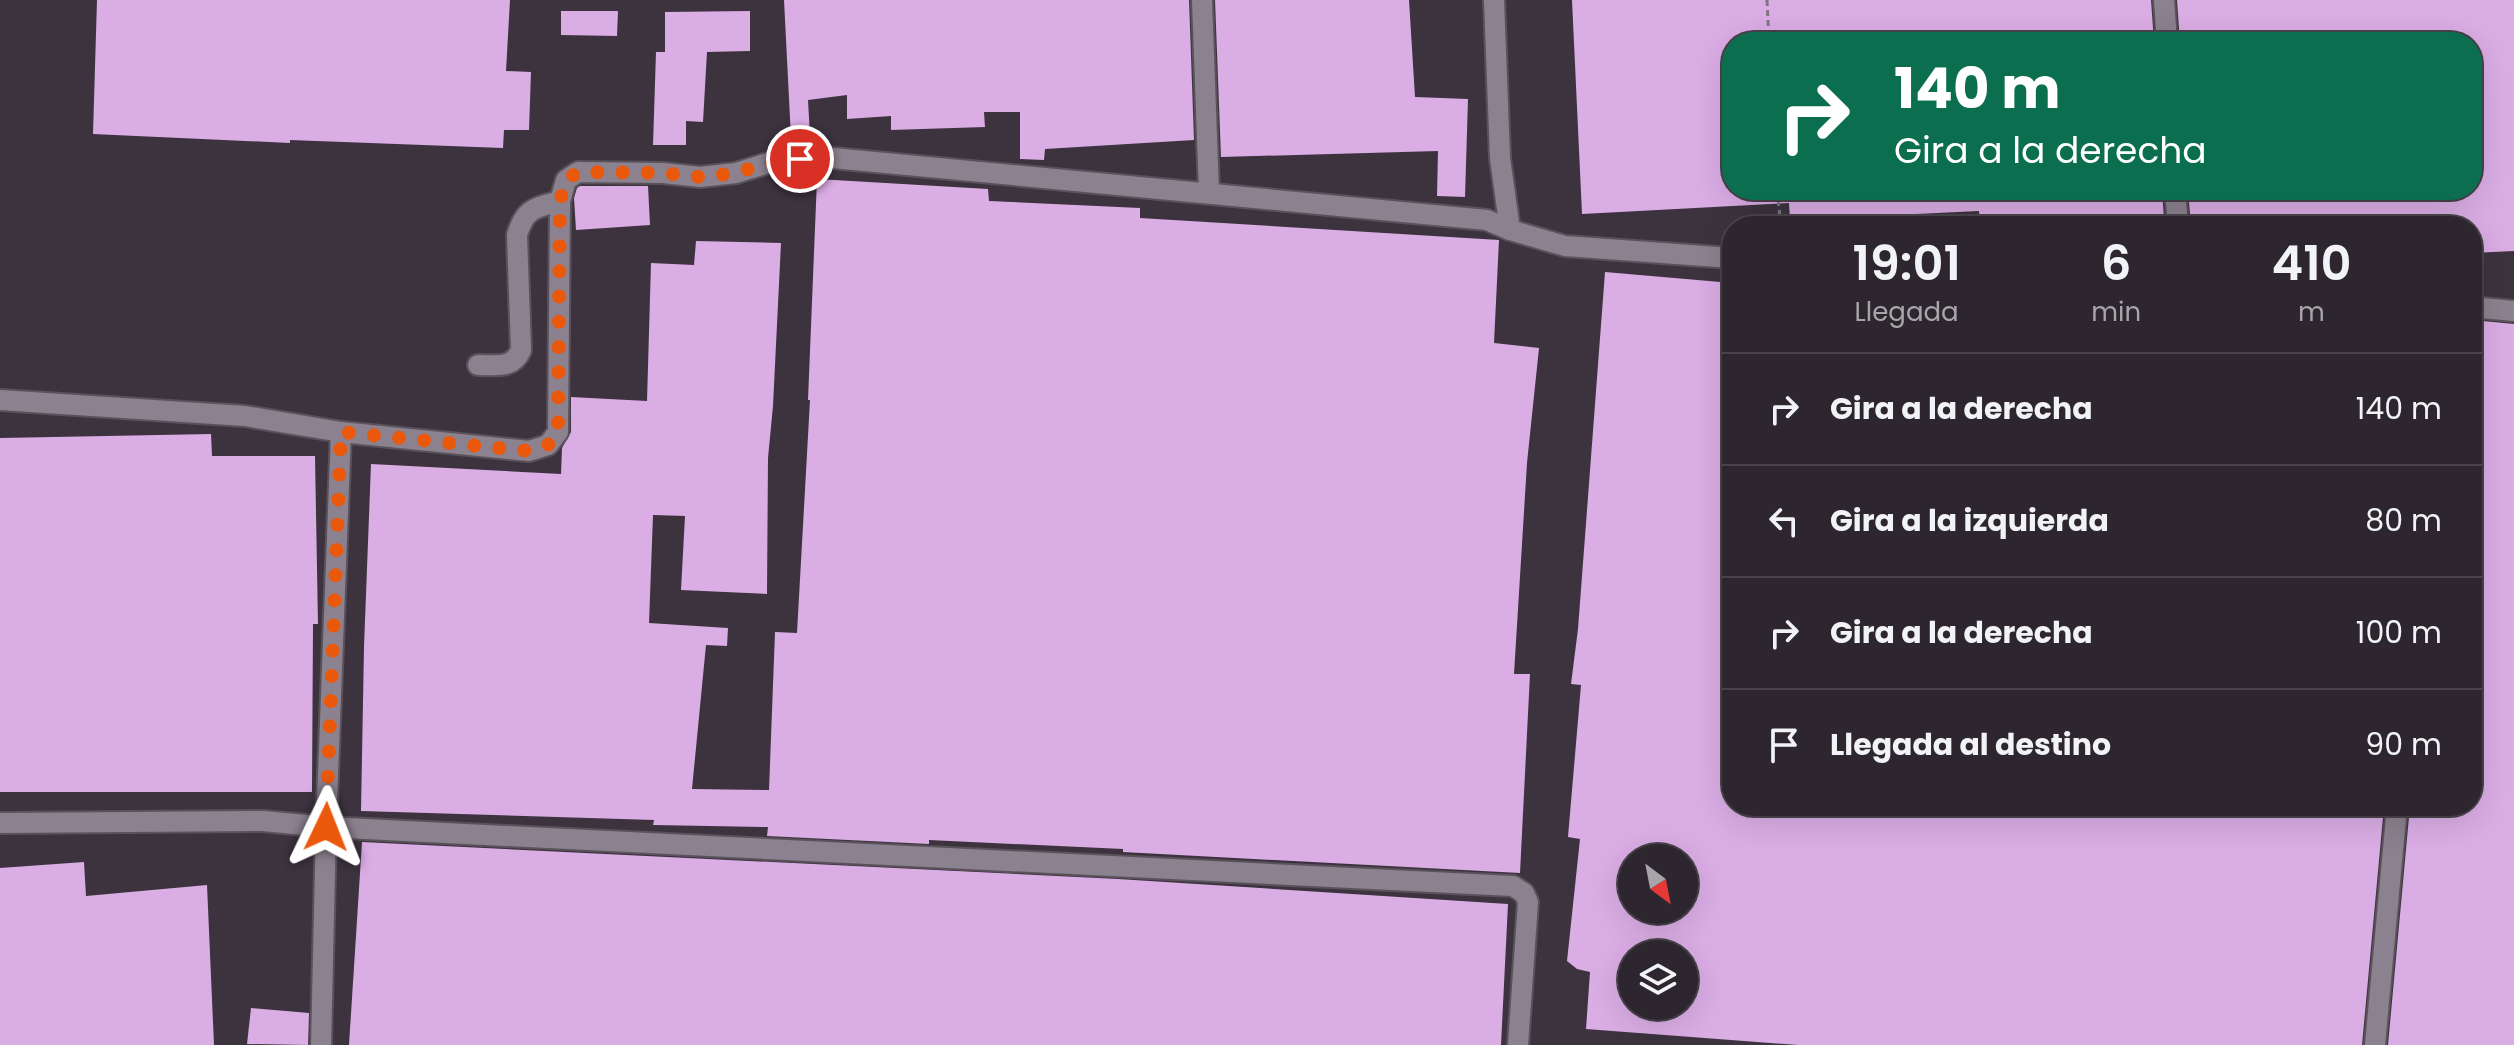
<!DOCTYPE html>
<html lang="es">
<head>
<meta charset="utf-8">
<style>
	:root { --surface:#2d262e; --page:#352e36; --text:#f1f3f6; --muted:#a7a5aa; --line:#48434a }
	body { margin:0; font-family:Poppins,sans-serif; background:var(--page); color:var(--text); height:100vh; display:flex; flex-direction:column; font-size:30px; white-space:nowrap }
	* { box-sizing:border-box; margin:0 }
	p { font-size:26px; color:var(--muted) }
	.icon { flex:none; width:44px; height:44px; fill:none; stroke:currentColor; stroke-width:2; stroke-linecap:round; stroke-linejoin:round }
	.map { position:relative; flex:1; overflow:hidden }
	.panel { position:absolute; left:1722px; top:216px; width:760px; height:600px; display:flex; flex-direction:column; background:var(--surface); border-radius:32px; box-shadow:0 8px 32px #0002,0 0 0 2px var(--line) }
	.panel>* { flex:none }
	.top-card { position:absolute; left:1722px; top:32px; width:760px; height:168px; border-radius:32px; box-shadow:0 8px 32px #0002,0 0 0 2px var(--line); background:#0b6e4f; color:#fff; overflow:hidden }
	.needle { width:52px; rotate:148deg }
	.buttons { position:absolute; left:1618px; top:844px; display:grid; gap:16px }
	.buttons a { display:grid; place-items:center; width:80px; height:80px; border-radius:50%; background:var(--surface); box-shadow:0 8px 32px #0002,0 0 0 2px var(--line); font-size:40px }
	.pin { position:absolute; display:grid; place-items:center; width:68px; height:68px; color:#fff; margin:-34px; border:4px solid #fff; border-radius:50%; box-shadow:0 2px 8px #0007 }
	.me { position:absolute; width:88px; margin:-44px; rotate:2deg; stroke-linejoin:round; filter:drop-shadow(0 0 6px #0008) }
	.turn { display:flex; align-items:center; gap:28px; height:168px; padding:0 40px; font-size:36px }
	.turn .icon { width:104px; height:104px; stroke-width:2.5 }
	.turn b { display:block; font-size:56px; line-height:68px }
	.eta { display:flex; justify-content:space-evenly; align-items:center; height:136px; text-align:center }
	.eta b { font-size:48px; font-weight:600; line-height:56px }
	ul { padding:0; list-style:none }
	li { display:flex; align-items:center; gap:24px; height:112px; padding:0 40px; border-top:2px solid var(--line) }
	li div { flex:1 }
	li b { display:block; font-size:30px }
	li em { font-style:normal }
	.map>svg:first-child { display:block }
	.building { fill:#daade5; fill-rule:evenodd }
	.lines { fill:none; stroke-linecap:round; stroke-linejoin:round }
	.minor-casing { stroke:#5a525b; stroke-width:24 }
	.path { stroke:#7e7680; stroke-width:3; stroke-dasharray:6 4; stroke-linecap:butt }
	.minor { stroke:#8c828f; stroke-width:20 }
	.route { stroke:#ea580c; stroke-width:14; stroke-dasharray:0 25.2 }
</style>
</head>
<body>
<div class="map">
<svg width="2514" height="1045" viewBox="0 0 2514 1045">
	<rect width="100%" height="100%" fill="#3c333e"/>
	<g class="building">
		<path d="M97 0H510L506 71 531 72 529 130H504L503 148 290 140V143L93 134Z"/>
		<path d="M784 0H1189L1194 140 1045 149 1044 160 1020 159V112H984L985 127 891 130V116L847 119V95L808 100 810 136 791 138Z"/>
		<path d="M1215 0H1409L1415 97 1468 99 1465 197 1437 196 1438 151 1221 157Z"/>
		<path d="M1572 0H2151L2154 42H1732V190H2162L2164 219 2055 226H1980L1979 211 1790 220 1789 203 1582 214Z"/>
		<path d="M2177 0H2514V251L2472 253V226H2387V223L2334 226H2191L2188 190H2472V42H2180Z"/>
		<path d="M561 11H618L617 36 561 35Z"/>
		<path d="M750 11V51L707 52 703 122 686 121V145H653L656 52H665V12Z"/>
		<path d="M817 179 988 189 989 201 1140 208V218L1499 240 1494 343 1539 348 1527 463 1514 674H1530L1520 873 1123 852V849L929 840V844L767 836 768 827 653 825 654 820 361 811 364 647 371 464 561 474 562 448 571 432V397L647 401 651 263 694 265 696 241 781 243 773 406 768 458 767 594 681 590 685 516 653 515 649 623 728 628 727 646 706 645 692 789 769 790 775 632 797 633 810 400H808Z"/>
		<path d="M580 186H648L650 225 576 230 574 198 577 188Z"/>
		<path d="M1605 272 1732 283V806H2384L2362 1045H1798L1586 1029 1590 972 1577 969 1567 961 1580 839 1568 837 1581 685 1571 684 1578 629ZM1632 858H1684V910H1632ZM1632 954H1684V1006H1632Z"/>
		<path d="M2472 320 2514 324V1045H2388L2410 806H2472Z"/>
		<path d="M211 434 212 456H315L318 624H313L312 792H0V438Z"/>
		<path d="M362 842 1118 879 1508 904 1501 1045H349Z"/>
		<path d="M84 862 86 896 207 885 214 1045H0V868Z"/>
		<path d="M251 1008 309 1013 308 1045 247 1044Z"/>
	</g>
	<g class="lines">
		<defs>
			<g id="minor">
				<path d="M1202 0 1209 192"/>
				<path d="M1494 0 1500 158 1510 230"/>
				<path d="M2164 0 2167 42"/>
				<path d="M2175 190 2178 226"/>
				<path d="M2472 307 2514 311"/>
				<path d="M478 365C497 365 513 369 521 350L517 235C525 208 535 208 560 201"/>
				<path d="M0 400 245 416 341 432 529 451 548 445 558 432 560 201 566 180 578 172 663 173 700 177 736 173 778 160 822 157 1487 220 1510 230 1565 246 1732 258"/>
				<path d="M341 432 326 827 1513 886 1524 893 1528 902 1518 1045"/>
				<path d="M0 823 263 821 326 827 321 1045"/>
				<path d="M2375 1045 2397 806"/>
			</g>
		</defs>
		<use href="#minor" class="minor-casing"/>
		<g class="path">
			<path d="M1767 0 1769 42"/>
			<path d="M1777 190 1781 226"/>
		</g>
		<use href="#minor" class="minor"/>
	</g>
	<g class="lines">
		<path class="route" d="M326 827 341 432 529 451 548 445 558 432 560 201 566 180 578 172 663 173 700 177 736 173 778 160 800 159"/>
	</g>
</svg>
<div class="buttons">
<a><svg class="needle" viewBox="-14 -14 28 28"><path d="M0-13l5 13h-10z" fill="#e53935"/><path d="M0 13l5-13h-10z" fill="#a7a5aa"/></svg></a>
<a><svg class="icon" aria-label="layers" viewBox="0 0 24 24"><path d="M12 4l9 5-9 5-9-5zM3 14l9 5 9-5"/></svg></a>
</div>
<div class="pin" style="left:800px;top:159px;background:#d93025"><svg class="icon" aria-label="arrive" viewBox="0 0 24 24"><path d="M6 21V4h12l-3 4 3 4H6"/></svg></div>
<svg class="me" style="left:326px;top:827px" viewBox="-20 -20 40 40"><path d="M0-17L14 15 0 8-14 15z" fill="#ea580c" stroke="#fff" stroke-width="4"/></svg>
<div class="top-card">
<div class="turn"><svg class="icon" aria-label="right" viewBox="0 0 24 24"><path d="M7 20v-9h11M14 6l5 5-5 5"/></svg><div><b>140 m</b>Gira a la derecha</div></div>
</div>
<section class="panel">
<div class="eta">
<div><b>19:01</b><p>Llegada</p></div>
<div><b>6</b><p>min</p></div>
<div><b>410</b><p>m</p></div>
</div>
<ul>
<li><svg class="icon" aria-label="right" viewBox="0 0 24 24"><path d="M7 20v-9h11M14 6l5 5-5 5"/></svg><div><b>Gira a la derecha</b></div><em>140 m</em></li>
<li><svg class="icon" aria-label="left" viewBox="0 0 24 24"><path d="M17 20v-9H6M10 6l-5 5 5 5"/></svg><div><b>Gira a la izquierda</b></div><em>80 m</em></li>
<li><svg class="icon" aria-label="right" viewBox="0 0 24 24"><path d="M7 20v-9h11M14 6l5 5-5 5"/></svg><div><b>Gira a la derecha</b></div><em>100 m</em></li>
<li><svg class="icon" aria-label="arrive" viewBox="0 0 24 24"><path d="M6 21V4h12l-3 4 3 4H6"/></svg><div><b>Llegada al destino</b></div><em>90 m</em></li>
</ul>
</section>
</div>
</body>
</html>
